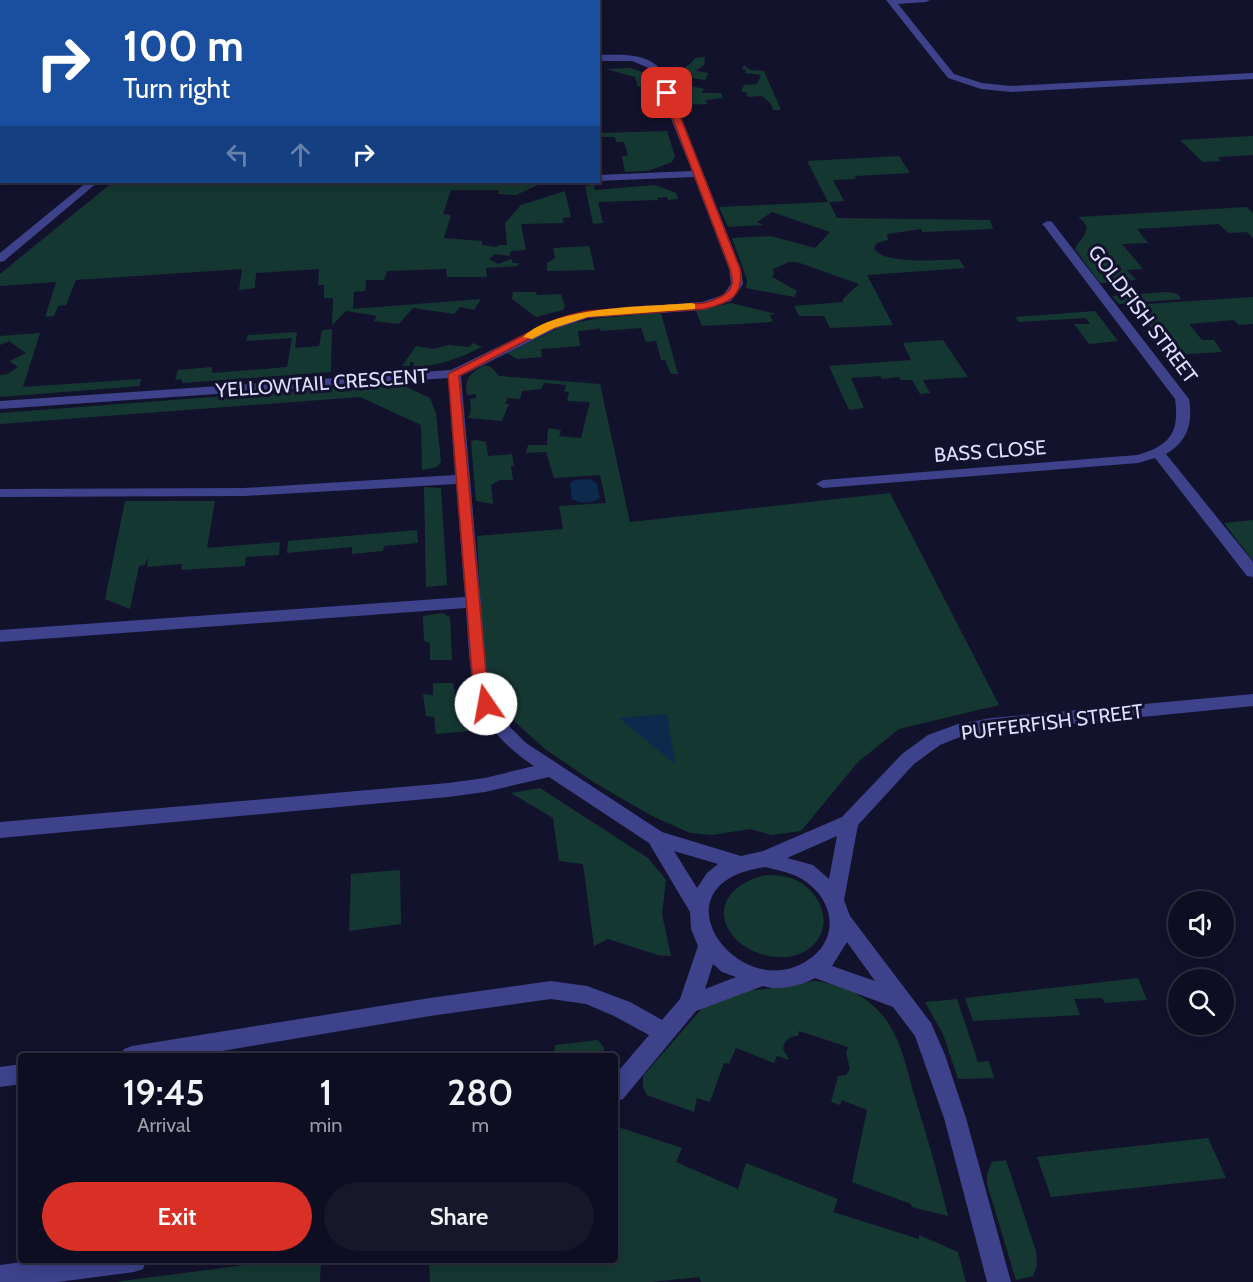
<!DOCTYPE html>
<html lang="en">
<head>
<meta charset="utf-8">
<style>
	:root { --surface:#0e0e22; --page:#17172a; --text:#f1f3f6; --muted:#9b9ca5; --line:#2e2e40; --accent:#d93025 }
	body { margin:0; font-family:Cabin,sans-serif; background:var(--page); color:var(--text); height:100vh; display:flex; flex-direction:column; font-size:22px; white-space:nowrap }
	* { box-sizing:border-box; margin:0 }
	p { font-size:20px; color:var(--muted) }
	.icon { flex:none; width:33px; height:33px; fill:none; stroke:currentColor; stroke-width:2; stroke-linecap:round; stroke-linejoin:round }
	.map { position:relative; flex:1; overflow:hidden }
	.drawer { position:absolute; left:18px; top:1053px; width:600px; height:210px; display:flex; flex-direction:column; background:var(--surface); border-radius:6px; box-shadow:0 3px 15px #0003,0 0 0 2px var(--line) }
	.drawer>* { flex:none }
	.banner { position:absolute; left:0px; top:0px; width:600px; height:183px; box-shadow:0 3px 15px #0003,0 0 0 2px var(--line); background:#1a4fa0; color:#fff; overflow:hidden }
	.tools { position:absolute; left:1168px; top:891px; display:grid; gap:12px }
	.tools a { display:grid; place-items:center; width:66px; height:66px; border-radius:50%; background:var(--surface); box-shadow:0 3px 15px #0003,0 0 0 2px var(--line); font-size:30px }
	.pin { position:absolute; display:grid; place-items:center; width:51px; height:51px; color:#fff; margin:-26px; border-radius:12px; box-shadow:0 3px 9px #0006 }
	.me { position:absolute; width:66px; margin:-33px; rotate:348deg; stroke-linejoin:round; filter:drop-shadow(0 0 4px #0008) }
	.turn { display:flex; align-items:center; gap:21px; height:126px; padding:0 24px; font-size:27px }
	.turn .icon { width:78px; height:78px; stroke-width:2.5 }
	.turn b { display:block; font-size:42px; line-height:51px }
	.lanes { display:flex; align-items:center; height:57px; padding:0 24px; background:#0003; justify-content:center; gap:30px; direction:ltr }
	.lanes .off { opacity:.35 }
	.eta { display:flex; justify-content:space-evenly; align-items:center; height:102px; text-align:center }
	.eta b { font-size:36px; font-weight:600; line-height:42px }
	.action { display:flex; gap:12px; margin-top:auto; padding:12px 24px }
	.action a { flex:1; height:69px; border-radius:36px; background:var(--accent); color:#fff; font-size:24px; font-weight:600; line-height:69px; text-align:center }
	.action a+a { background:var(--page); color:var(--text) }
	.map>svg:first-child { display:block }
	.green { fill:#153732 }
	.water { fill:#0b2a4c }
	.lines { fill:none; stroke-linecap:round; stroke-linejoin:round }
	.service { fill:#3d428b; fill-rule:evenodd }
	.minor { fill:#3d428b; fill-rule:evenodd }
	.route { fill:#d93025; stroke:#8d1f18; stroke-width:1.5 }
	.slow { fill:#f59e0b }
	.labels { text-anchor:middle; stroke-width:6; stroke-linejoin:round; paint-order:stroke }
	.street-label { font-size:20px; fill:#ddf; stroke:#13122d }
</style>
</head>
<body>
<div class="map">
<svg width="1253" height="1282" viewBox="0 0 1253 1282">
	<rect width="100%" height="100%" fill="#13122d"/>
	<g class="green">
		<path d="M705 57 704 65 696 71 708 73 705 80 673 75 690 64 695 58Z"/>
		<path d="M744 65 750 70 764 71 781 110H773L771 104 762 96 748 97 746 92H741L744 85 757 84 761 75 745 73 747 70 742 69Z"/>
		<path d="M631 68 650 75 654 85 638 87 635 77 606 69Z"/>
		<path d="M681 84 705 89 702 91 703 93H721L723 98 706 100 707 104 681 105 675 85Z"/>
		<path d="M667 131 675 156 672 162 648 171 625 172 622 156H628L624 142H616L615 137H599V133Z"/>
		<path d="M1253 136V155L1218 157 1221 161 1203 162 1180 140Z"/>
		<path d="M899 156 910 173 855 176 856 179 833 180 844 201 829 202 837 218 990 220 993 229 922 232 921 229 887 234 888 240 877 243 874 248C881 265 943 260 959 259L965 268 867 275 893 325 830 328 824 316H799L794 306 843 302V299L859 284 797 262H789L773 269 774 275 771 276 797 291 794 297 746 288 747 280 732 238 771 236 815 248 830 232 772 212 757 222 763 225 728 227 719 207 828 202 807 161Z"/>
		<path d="M113 182H514L540 184 516 195 498 194 499 190H451L443 214 451 215 444 238 482 241V245L497 247 498 245H507L505 223 521 205 565 191 571 217 562 218 564 223 521 224 526 250 511 251 509 256 495 254 489 259 498 264 511 259 513 263H518V266L486 268 487 277H447L446 269 387 271 384 280H366L365 291 354 292 353 309 481 299 474 310 460 307 454 314 413 308 399 324 374 321 377 316 346 311 332 325 333 298H324V285H318L319 269 256 273 255 288 239 290 242 269 76 280 66 305 58 306 54 316 45 317 56 282 0 286V274Z"/>
		<path d="M594 185 595 190 655 185 676 193 678 199 668 200 667 197 657 198 658 200 598 202 603 223 593 224 585 186Z"/>
		<path d="M1247 207 1253 213V238L1247 232 1228 233 1219 224 1137 229 1148 243 1122 244 1143 269 1127 270 1136 280 1100 283 1075 249C1082 236 1095 229 1078 217Z"/>
		<path d="M589 246 595 270 547 271V263L555 258 553 248Z"/>
		<path d="M513 292H536L537 295 561 294 565 306 563 310 536 317 512 299Z"/>
		<path d="M1168 292 1178 294 1181 299 1119 304 1112 296Z"/>
		<path d="M1253 297V324L1239 325 1234 320 1189 324 1202 340H1214L1222 352 1173 355 1132 305Z"/>
		<path d="M731 303 776 314 770 315 773 322 702 326 696 311Z"/>
		<path d="M1095 311 1118 341 1089 344 1074 324H1090L1086 318 1019 322 1015 317Z"/>
		<path d="M661 313 678 374H671L665 360H661L656 341 646 342 641 328 600 331 599 327 598 329 578 331 580 346 541 349 542 357 517 359 507 353 567 324 601 318Z"/>
		<path d="M332 329 331 372 182 383V379L175 380 178 370 212 367V373L287 367 292 338 246 341 248 335 297 332 295 348 319 346 322 330Z"/>
		<path d="M40 333 23 387 141 379 140 386 0 397V375L8 374 18 367 9 361 26 353 9 341 0 345V336Z"/>
		<path d="M943 340 968 377 923 380 930 393 920 394 912 380H901L899 377 882 379 880 376 851 378 864 408 849 410 829 366 911 360 903 343Z"/>
		<path d="M473 343 482 347C460 358 439 366 413 367L414 362H410V366H402L416 346 433 349 449 345 469 347Z"/>
		<path d="M484 365 491 367 499 376 600 384 630 522 890 493 999 705 899 729 858 762 801 831 772 835 750 829 712 835 690 833 652 816 595 783 545 749 503 711 484 670 477 536 563 529 559 506 606 503 600 475 554 478 546 452 526 453 528 445H547L548 428 561 430 559 436 581 438 590 402 567 401 569 392 564 391 566 385 544 383 541 389 522 391 520 399 508 398 505 404H509L502 421 468 418 471 410 470 399 476 398V394L467 395C464 379 470 373 484 365Z"/>
		<path d="M386 384 404 386 430 398 436 413 441 462 437 467 422 470 421 425 360 397 0 424V413Z"/>
		<path d="M477 440 486 442 488 456 512 454 514 466H511L513 480H500L491 485 493 504 476 501 471 441Z"/>
		<path d="M424 487 441 488 447 585 426 587Z"/>
		<path d="M125 501H215L207 548 280 542 279 555 246 557 245 566 181 570 182 564 147 567 148 557 145 565 139 566 130 609 105 599Z"/>
		<path d="M1253 520V561L1224 523Z"/>
		<path d="M417 530 418 543 384 546 383 551 352 554V547L287 553 288 541Z"/>
		<path d="M442 613 450 617 452 660H430V643L424 641 423 616Z"/>
		<path d="M433 683H453L461 722 469 731 436 734 434 717 426 716 423 694 433 695Z"/>
		<path d="M540 788 648 858 666 880 662 914 671 956 658 955 608 939 594 946 583 864 559 861 553 818 511 793Z"/>
		<path d="M400 870 401 924 349 931 351 874Z"/>
		<path d="M767 875C777 875 788 876 798 881 818 892 832 918 818 939 799 968 752 959 733 936 709 906 737 880 767 875Z"/>
		<path d="M1138 978 1147 1000 1105 1003 1102 998 1074 999 1080 1015 973 1021 965 998Z"/>
		<path d="M814 981C845 984 874 999 890 1026 902 1045 907 1070 913 1091 926 1133 938 1174 948 1216L912 1207 911 1204 852 1182 867 1110 842 1100 840 1105 831 1102 838 1076 846 1075 850 1069 846 1053 848 1047 799 1031 798 1036C789 1036 784 1041 783 1049L789 1060 777 1056 774 1063 736 1048 729 1064 724 1063 710 1102 697 1098 694 1112 647 1095 643 1087V1076L705 1005 722 992 766 989Z"/>
		<path d="M957 999 978 1062 989 1061 994 1078 958 1079 943 1034 925 1002Z"/>
		<path d="M598 1040 605 1049 598 1056H554L555 1045Z"/>
		<path d="M615 1126 682 1148 676 1162 738 1189 746 1163 838 1199 833 1212 919 1239V1235L958 1252 966 1282H701L699 1277 651 1282H430L429 1260H615Z"/>
		<path d="M1208 1138 1226 1178 1051 1197 1037 1157Z"/>
		<path d="M1006 1160 1036 1251 1037 1265 1033 1276 1016 1280 987 1184V1174L992 1162Z"/>
		<path d="M284 1260H321L320 1282H114Z"/>
	</g>
	<g class="water">
		<path d="M591 479 597 484 600 498C592 504 581 504 572 499L570 484 574 480Z"/>
		<path d="M667 714 675 764 619 718Z"/>
	</g>
	<g class="lines">
		<g class="service">
			<path d="M43 0H57L41 2Z"/>
			<path d="M280 0H288L279 2Z"/>
			<path d="M0 17H2L0 23Z"/>
			<rect x="0" y="58" width="2" height="6"/>
			<path d="M87 182H98L4 261 0 262V253Z"/>
		</g>
		<g class="minor">
			<path d="M397 0H405L396 2Z"/>
			<path d="M886 0H930L926 2 898 4 954 74 982 83 1011 86 1253 73V79L1011 92 981 89 948 78Z"/>
			<path d="M598 55C623 55 648 52 664 73L741 269 743 284 731 301 704 310 588 318 555 329 461 376 487 673 495 704 505 722 526 743 662 832 741 856 763 851 842 817 902 754 928 735 958 724 992 718 1253 694V706L992 732 960 737 940 745 914 764 858 825 844 900 850 916 931 1023 945 1055 966 1118 1011 1282H987L944 1118 915 1036 893 1007 815 978C801 986 778 991 763 986L696 1011 623 1099 615 1102V1075L649 1035 614 1016 586 1004 551 999 430 1016 192 1056H121L124 1049 132 1046 430 998 551 981 587 986 630 1002 662 1020 680 999 698 946 691 929 690 912 649 843 549 777 485 792 448 797 0 838V822L448 783 485 778 534 766C468 722 471 681 466 608L0 642V630L465 597 456 484 244 496 0 497V489L244 488 455 475 448 378 0 409V401L451 370 547 323 583 311 702 302 723 295 731 284 729 269 694 177 598 181V175L692 171 651 69 632 61H598ZM837 836 829 879 813 865 787 858ZM674 851 718 864 707 873 697 888ZM765 867C776 870 790 872 800 878 835 898 842 940 805 962 736 1003 650 883 765 867ZM847 942 875 981 832 966ZM713 964 722 972 736 977 705 989Z"/>
			<path d="M1048 221 1052 222 1189 399C1193 423 1188 441 1166 454L1253 562V577L1247 576 1155 458 1138 463 823 488 816 484 823 480 1137 455C1169 446 1180 433 1175 399L1044 226 1042 224Z"/>
			<path d="M21 1064V1084L0 1087V1067Z"/>
			<path d="M37 1260H146L143 1269 134 1272 58 1282H0V1265Z"/>
		</g>
	</g>
	<path class="route" d="M667 91 671 93 740 269C744 297 729 303 704 309L587 317C542 328 500 355 459 376L486 673 493 704 486 710 479 704 472 673 448 374 547 323 566 316 587 311 704 303C713 301 731 294 732 284 733 280 731 273 730 269L663 93Z"/>
	<path class="slow" d="M692 303 695 304V309L588 317 554 328 532 339 523 337C557 305 647 307 692 303Z"/>
	<g class="labels">
		<g class="street-label">
			<text transform="translate(1143 314) rotate(53)" y="7">GOLDFISH STREET</text>
			<text transform="translate(322 383) rotate(-4)" y="7">YELLOWTAIL CRESCENT</text>
			<text transform="translate(990 451) rotate(-4)" y="7">BASS CLOSE</text>
			<text transform="translate(1052 722) rotate(-7)" y="7">PUFFERFISH STREET</text>
		</g>
	</g>
</svg>
<div class="tools">
<a><svg class="icon" aria-label="sound" viewBox="0 0 24 24"><path d="M4 9h4l5-4v14l-5-4H4zM17 9q2 3 0 6"/></svg></a>
<a><svg class="icon" aria-label="search" viewBox="0 0 24 24"><circle cx="10" cy="10" r="6"/><path d="M15 15l6 6"/></svg></a>
</div>
<div class="pin" style="left:667px;top:93px;background:#d93025"><svg class="icon" aria-label="arrive" viewBox="0 0 24 24"><path d="M6 21V4h12l-3 4 3 4H6"/></svg></div>
<svg class="me" style="left:486px;top:704px" viewBox="-20 -20 40 40"><circle r="19" fill="#fff"/><path d="M0-13L10 11 0 6-10 11z" fill="#d93025"/></svg>
<div class="banner">
<div class="turn"><svg class="icon" aria-label="right" viewBox="0 0 24 24"><path d="M7 20v-9h11M14 6l5 5-5 5"/></svg><div><b>100 m</b>Turn right</div></div>
<div class="lanes"><svg class="icon off" aria-label="left" viewBox="0 0 24 24"><path d="M17 20v-9H6M10 6l-5 5 5 5"/></svg><svg class="icon off" aria-label="ahead" viewBox="0 0 24 24"><path d="M12 20V5M6 11l6-6 6 6"/></svg><svg class="icon" aria-label="right" viewBox="0 0 24 24"><path d="M7 20v-9h11M14 6l5 5-5 5"/></svg></div>
</div>
<section class="drawer">
<div class="eta">
<div><b>19:45</b><p>Arrival</p></div>
<div><b>1</b><p>min</p></div>
<div><b>280</b><p>m</p></div>
</div>
<div class="action"><a>Exit</a><a>Share</a></div>
</section>
</div>
</body>
</html>
